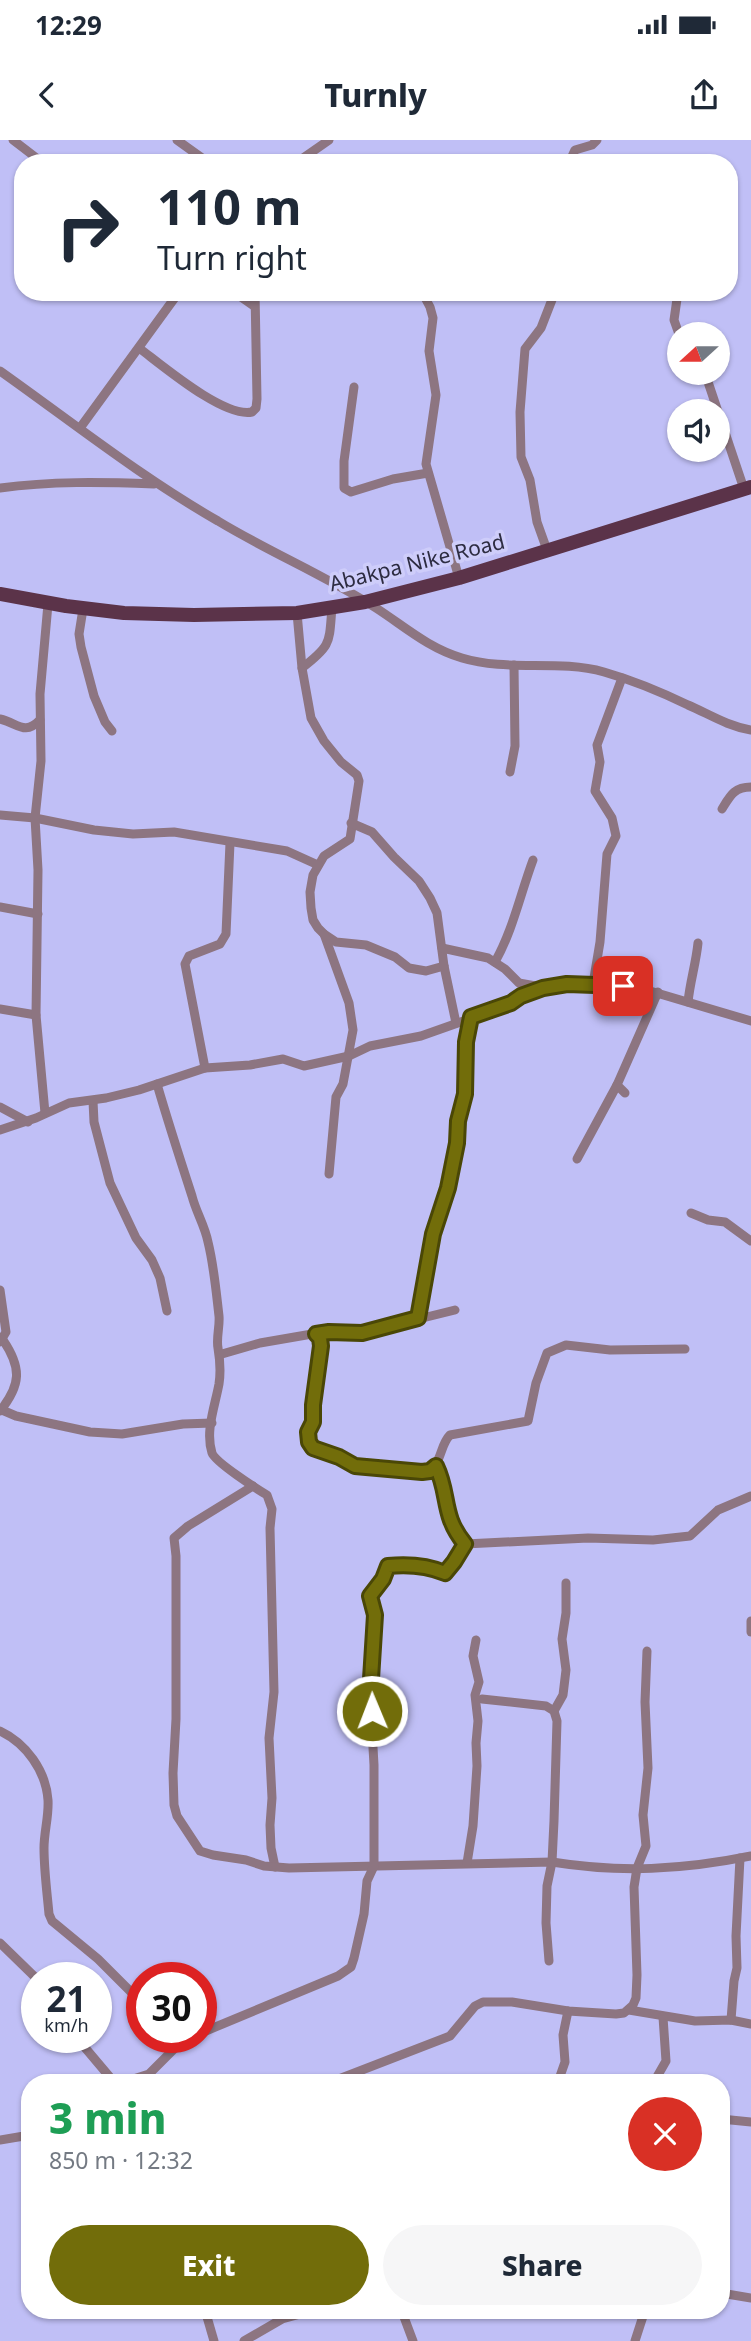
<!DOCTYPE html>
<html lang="en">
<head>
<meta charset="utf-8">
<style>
	:root { --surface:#fff; --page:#f6f6f7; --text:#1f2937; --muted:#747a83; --accent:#726d0a }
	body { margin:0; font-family:"Noto Sans",sans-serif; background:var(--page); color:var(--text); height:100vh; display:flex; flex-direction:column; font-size:26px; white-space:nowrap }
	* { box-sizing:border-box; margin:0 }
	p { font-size:23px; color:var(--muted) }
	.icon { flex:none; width:38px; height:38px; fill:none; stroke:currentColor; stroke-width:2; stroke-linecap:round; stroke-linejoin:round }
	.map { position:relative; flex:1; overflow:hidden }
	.sheet { position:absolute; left:21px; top:1934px; width:709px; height:245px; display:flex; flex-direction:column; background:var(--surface); border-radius:28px; box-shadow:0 2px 5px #0004 }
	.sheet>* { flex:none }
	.hud { position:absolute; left:14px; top:14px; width:724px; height:147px; border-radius:28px; box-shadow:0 2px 5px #0004; background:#fff; color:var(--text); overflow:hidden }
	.needle { width:46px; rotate:249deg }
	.fabs { position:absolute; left:667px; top:182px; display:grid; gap:14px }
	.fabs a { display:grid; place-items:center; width:63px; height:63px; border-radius:50%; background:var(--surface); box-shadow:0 2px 5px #0004; font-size:35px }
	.speed { position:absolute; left:21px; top:1822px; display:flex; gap:14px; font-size:35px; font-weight:700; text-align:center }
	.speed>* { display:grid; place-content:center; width:91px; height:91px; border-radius:50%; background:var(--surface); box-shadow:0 2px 5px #0004; line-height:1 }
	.speed small { font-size:18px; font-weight:400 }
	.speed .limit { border:10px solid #d22; background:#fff; color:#111 }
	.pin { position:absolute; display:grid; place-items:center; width:60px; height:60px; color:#fff; margin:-30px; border-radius:14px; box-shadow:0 4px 10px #0006 }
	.me { position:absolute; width:77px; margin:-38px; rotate:359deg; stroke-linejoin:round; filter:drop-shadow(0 0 5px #0008) }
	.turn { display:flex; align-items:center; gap:24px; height:147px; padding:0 28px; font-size:32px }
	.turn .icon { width:91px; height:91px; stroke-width:2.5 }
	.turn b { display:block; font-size:49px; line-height:60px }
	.round { display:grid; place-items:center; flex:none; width:74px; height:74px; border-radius:37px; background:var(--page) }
	.headline { display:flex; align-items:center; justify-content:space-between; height:119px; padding:0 28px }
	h1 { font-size:42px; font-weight:800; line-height:52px; color:#1e9e55 }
	.cta { display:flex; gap:14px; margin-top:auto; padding:14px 28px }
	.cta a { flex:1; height:80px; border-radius:42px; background:var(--accent); color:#fff; font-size:28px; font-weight:800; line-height:80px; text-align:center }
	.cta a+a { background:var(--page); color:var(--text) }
	.status { display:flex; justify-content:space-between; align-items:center; height:49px; padding:0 35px; background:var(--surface); direction:ltr }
	.status svg { height:19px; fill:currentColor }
	header { display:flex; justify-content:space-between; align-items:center; height:91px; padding:0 28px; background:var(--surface); font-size:32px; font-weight:800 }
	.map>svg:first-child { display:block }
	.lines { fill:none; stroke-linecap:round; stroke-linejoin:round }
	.minor { stroke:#8d7581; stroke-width:9 }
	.primary { stroke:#5b3349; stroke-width:14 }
	.route-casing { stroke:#4a4706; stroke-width:18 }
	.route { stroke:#726d0a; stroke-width:12 }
	.labels { text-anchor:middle; stroke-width:7; stroke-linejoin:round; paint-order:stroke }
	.street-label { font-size:21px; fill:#2d2c41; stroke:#cecdfa }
</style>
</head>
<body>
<div class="status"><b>12:29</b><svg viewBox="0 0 49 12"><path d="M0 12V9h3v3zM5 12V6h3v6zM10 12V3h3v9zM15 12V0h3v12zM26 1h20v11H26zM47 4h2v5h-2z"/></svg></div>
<header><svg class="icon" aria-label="back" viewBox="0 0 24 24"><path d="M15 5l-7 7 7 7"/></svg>Turnly<svg class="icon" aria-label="share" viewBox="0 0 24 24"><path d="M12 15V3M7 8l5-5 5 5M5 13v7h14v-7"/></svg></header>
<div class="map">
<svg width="751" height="2201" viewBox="0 0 751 2201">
	<rect width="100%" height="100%" fill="#c0bff6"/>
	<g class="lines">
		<g class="minor">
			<path d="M13 0 43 23"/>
			<path d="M177 0 209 23"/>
			<path d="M296 23 329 0"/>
			<path d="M569 23 575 10 592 5 597 0"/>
			<path d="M234 152 254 166"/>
			<path d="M422 152 430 167 433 178 429 211 436 255 426 324 459 438"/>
			<path d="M678 152 674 180 679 194"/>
			<path d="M139 208C163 226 224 278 252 272L256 268 257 259 255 152"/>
			<path d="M0 231C72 282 141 337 218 381 269 412 325 435 376 468 404 486 428 508 462 518 508 532 557 519 604 532 632 540 661 552 688 565 709 574 727 586 751 590"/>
			<path d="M705 233 744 349"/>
			<path d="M354 247 344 321V348L351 352 393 339 428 333"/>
			<path d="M80 288 179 152"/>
			<path d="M0 348C51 341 102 342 154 344"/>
			<path d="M547 410 537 382 530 340 521 317 520 272 525 209 541 188 555 152"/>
			<path d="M83 469 79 494 81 507 94 556 105 582 112 591"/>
			<path d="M297 473 302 528 311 578 324 601 341 622 357 635 359 641 350 699 324 716 313 735 310 752 311 768 313 780 318 788 324 794 336 802 366 805 395 817 409 828 426 831 444 826"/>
			<path d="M302 528C332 505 329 503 332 467"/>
			<path d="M0 579C18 583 24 596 40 580"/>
			<path d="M510 632 515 606 514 525"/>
			<path d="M722 669C730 656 734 647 751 647"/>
			<path d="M0 675 35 678 94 690 133 694 174 692 287 711 318 725"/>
			<path d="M351 683 372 692 394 717 419 741 430 758 437 773 444 826 456 883"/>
			<path d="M0 767 38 774"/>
			<path d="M324 794 349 863 353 890 343 944 336 957 329 1034"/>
			<path d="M442 808 488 818 505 829 519 843 541 847"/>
			<path d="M495 822C513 790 520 755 533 720"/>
			<path d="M593 844 600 802 607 714 616 696 612 678 595 651 600 622 597 605 622 538"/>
			<path d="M688 862C690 842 696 823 698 803"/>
			<path d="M0 869 36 875"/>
			<path d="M205 928 185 824 189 816 220 804 226 794 230 703"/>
			<path d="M157 944C168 982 180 1019 192 1056 196 1072 205 1086 208 1102 214 1126 216 1151 219 1176 220 1186 216 1198 218 1208 220 1220 221 1231 219 1244 215 1266 205 1291 212 1313 215 1322 257 1349 267 1355L272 1369 270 1388 274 1552 269 1598 272 1658 270 1685 271 1708 275 1727"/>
			<path d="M625 953 617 945 658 852"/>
			<path d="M93 961 94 982 110 1043 136 1098 152 1120 160 1138 167 1171"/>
			<path d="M0 967 28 982"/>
			<path d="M45 973 36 875 38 730 35 678 41 621 40 554 48 464"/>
			<path d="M0 990 36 978 69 963 106 958 139 950 205 928 250 925 283 919 304 926 349 916 370 906 421 896 503 867 543 848 556 845 593 844 640 848 751 881"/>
			<path d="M577 1019 617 945"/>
			<path d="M691 1073 708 1080 725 1082 751 1101"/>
			<path d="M0 1150 6 1192 0 1202"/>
			<path d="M418 1179 433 1094 448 1048 457 1003 458 981 465 954 466 902 471 877"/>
			<path d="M316 1194 320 1198 321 1206 313 1282C303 1303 311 1307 330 1313 339 1316 346 1323 355 1326 374 1333 401 1327 422 1332 443 1329 438 1307 450 1295L528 1281 536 1243 547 1213 566 1205 610 1210 685 1209"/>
			<path d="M222 1214 260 1203 312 1194 329 1192 362 1193 455 1170"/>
			<path d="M2 1270 16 1276 90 1292 122 1294 183 1284 212 1283"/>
			<path d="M0 1271C21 1245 22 1228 3 1200"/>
			<path d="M436 1326C450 1355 441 1375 465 1404"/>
			<path d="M253 1346 188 1386 174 1398 176 1416V1579L173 1633 174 1665 177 1676 200 1711 213 1715 246 1720 264 1726 289 1728 552 1722C620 1733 683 1730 751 1716"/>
			<path d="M751 1481V1492"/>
			<path d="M482 1559 546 1566 554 1571 557 1581 554 1681 552 1722 547 1746 546 1783 549 1821"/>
			<path d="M554 1571 563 1555 566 1530 562 1499 566 1473V1443"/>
			<path d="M0 1591C26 1603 46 1631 48 1660 49 1676 44 1692 44 1708 44 1730 47 1752 49 1774L52 1781 98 1819 142 1863"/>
			<path d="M467 1723 473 1686 477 1626 476 1603 478 1581 475 1555 479 1542 473 1516 476 1500"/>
			<path d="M0 1803 37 1839"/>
			<path d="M629 1870 695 1881 731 1880 751 1884"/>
			<path d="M731 1880 734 1841 737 1828 736 1796 740 1718"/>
			<path d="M201 1893 338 1836 351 1827 354 1818 364 1774 367 1741 374 1726V1625L370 1555 375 1475 370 1456 383 1439 388 1426C408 1424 426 1424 445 1433L455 1422 465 1404 588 1398 653 1400 690 1396 718 1370 751 1356"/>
			<path d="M76 1897 114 1942"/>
			<path d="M124 1942 149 1934 175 1908 192 1897"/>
			<path d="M331 1942 450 1896 475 1866 483 1862H512L568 1871 616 1874 624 1873 633 1865 636 1858 637 1835 634 1747 637 1728 646 1706 643 1675 648 1628 645 1562 647 1511"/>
			<path d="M558 1942 565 1922 563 1895 568 1871"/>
			<path d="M654 1942 666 1921 663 1877"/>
			<path d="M721 1979 751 1982"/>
			<path d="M0 2000 30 1995"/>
			<path d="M721 2153 751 2158"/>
			<path d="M205 2170 214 2201"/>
			<path d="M404 2170V2177L413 2201"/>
			<path d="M244 2201 282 2179 315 2170"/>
			<path d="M635 2201 645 2170"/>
		</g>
		<path class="primary" d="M0 454 66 466 124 473 194 475 297 473 365 462 459 438 751 347"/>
	</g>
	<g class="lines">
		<defs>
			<path id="route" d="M372 1571 370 1555 375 1475 370 1456 383 1439 388 1426C408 1424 426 1425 445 1433L454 1422 465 1404C441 1375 450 1355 436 1326L430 1331 422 1332 355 1326 339 1317 313 1308 309 1302 308 1292 313 1282V1265L321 1206 320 1198 316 1194 329 1192 362 1193 418 1178 433 1094 448 1048 457 1003 458 981 465 954 466 902 471 877 511 863 521 856 543 848 567 844 623 846"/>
		</defs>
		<use href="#route" class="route-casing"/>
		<use href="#route" class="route"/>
	</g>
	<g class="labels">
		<g class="street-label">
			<text transform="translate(417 423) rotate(-14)" y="7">Abakpa Nike Road</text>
		</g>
	</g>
</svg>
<div class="fabs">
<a><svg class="needle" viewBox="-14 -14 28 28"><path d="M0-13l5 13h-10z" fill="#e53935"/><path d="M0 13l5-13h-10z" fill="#747a83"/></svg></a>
<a><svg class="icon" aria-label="sound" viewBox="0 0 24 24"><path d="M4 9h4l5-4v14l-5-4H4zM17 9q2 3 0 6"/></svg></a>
</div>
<div class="speed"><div>21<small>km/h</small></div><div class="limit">30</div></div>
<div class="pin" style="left:623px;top:846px;background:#d93025"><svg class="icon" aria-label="arrive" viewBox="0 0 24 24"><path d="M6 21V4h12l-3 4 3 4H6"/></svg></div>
<svg class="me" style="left:372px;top:1571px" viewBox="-20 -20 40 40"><circle r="17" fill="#726d0a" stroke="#fff" stroke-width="3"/><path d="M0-11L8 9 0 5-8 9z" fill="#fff"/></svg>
<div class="hud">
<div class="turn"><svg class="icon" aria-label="right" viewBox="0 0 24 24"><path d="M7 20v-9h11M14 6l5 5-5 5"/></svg><div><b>110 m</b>Turn right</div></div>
</div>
<section class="sheet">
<div class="headline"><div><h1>3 min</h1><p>850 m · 12:32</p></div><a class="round" style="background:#d93025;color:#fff"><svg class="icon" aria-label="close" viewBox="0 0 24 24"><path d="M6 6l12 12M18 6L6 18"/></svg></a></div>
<div class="cta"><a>Exit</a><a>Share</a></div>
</section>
</div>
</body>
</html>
